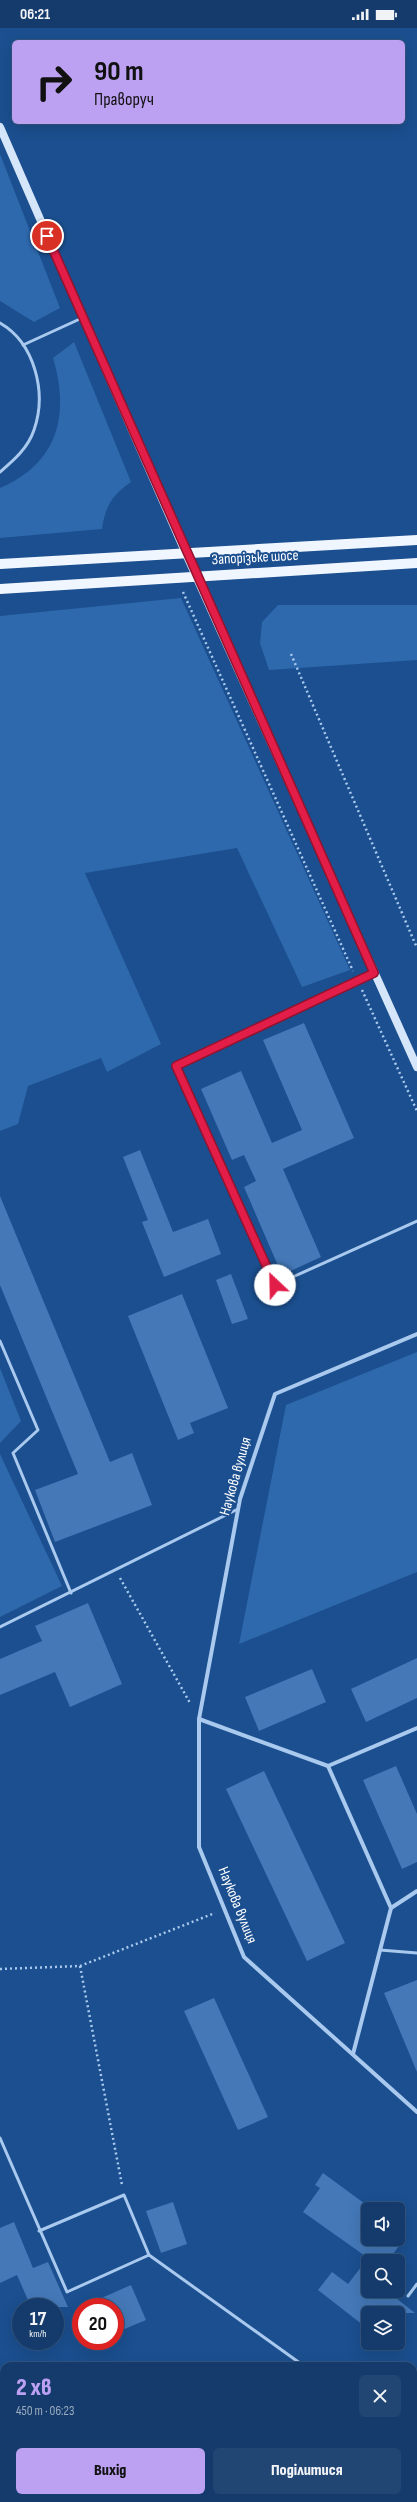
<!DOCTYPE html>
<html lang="uk">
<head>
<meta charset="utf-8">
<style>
	:root { --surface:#143b6b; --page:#214673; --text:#f1f3f6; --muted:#9dadc1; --line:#33557e; --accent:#bca0f2 }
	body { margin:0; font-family:"Sofia Sans Condensed",sans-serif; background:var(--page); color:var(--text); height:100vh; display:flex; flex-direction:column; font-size:15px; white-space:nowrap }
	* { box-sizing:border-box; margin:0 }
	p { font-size:13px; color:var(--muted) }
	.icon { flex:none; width:22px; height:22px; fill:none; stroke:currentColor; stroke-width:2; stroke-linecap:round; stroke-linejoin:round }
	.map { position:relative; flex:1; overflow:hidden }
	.panel { position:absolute; left:0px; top:2334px; width:417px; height:140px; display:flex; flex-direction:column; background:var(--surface); border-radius:12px 12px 0 0; box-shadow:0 4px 16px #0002,0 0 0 1px var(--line) }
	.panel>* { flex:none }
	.hud { position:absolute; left:12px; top:12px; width:393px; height:84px; border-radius:6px; box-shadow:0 4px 16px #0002,0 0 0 1px var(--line); background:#bca0f2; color:#111; overflow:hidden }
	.fabs { position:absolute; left:361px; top:2174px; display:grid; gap:8px }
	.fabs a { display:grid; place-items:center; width:44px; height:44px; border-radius:6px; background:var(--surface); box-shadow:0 4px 16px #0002,0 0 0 1px var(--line); font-size:20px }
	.speed { position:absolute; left:12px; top:2270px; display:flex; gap:8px; font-size:20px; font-weight:700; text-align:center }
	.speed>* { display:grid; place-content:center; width:52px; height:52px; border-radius:50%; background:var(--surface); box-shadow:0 4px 16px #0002,0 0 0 1px var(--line); line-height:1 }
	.speed small { font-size:10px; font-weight:400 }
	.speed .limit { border:6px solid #d22; background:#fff; color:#111 }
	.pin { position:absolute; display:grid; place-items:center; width:34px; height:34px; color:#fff; margin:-17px; border:2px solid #fff; border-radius:50%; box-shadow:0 1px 4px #0007 }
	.me { position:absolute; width:44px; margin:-22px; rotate:336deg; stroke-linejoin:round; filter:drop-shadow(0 0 3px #0008) }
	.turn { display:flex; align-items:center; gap:14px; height:84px; padding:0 16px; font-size:18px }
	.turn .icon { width:52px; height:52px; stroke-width:2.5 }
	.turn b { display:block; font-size:28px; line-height:34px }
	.round { display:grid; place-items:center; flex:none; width:42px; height:42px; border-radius:6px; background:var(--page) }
	.summary { display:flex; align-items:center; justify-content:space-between; height:68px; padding:0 16px }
	h1 { font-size:24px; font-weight:800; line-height:30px; color:var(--accent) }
	.action { display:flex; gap:8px; margin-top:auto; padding:8px 16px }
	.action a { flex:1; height:46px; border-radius:6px; background:var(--accent); color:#111; font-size:16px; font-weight:800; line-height:46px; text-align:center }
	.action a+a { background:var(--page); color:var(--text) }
	.status { display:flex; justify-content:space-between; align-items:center; height:28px; padding:0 20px; background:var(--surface); direction:ltr }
	.status svg { height:11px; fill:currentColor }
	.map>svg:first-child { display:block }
	.green { fill:#2e69ad }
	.building { fill:#4478b7 }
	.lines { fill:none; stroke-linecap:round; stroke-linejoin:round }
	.path { stroke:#a9c9ee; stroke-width:2.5; stroke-dasharray:2 3; stroke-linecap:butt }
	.lane { stroke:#a9c9ee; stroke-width:3 }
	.street { stroke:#a9c9ee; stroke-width:4 }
	.secondary { stroke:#d6e6fa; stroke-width:8 }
	.primary { stroke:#f0f6ff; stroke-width:10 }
	.route-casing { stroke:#92132f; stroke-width:10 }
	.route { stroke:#e11d48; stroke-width:7 }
	.labels { text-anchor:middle; stroke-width:4; stroke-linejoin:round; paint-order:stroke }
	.street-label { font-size:15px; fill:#fff; stroke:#1b4f8f }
</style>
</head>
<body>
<div class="status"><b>06:21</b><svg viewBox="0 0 49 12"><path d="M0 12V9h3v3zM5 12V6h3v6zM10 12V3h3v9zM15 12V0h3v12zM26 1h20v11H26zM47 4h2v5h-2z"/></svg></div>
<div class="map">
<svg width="417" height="2474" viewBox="0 0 417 2474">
	<rect width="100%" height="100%" fill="#1b4f8f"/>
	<g class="green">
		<path d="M0 126 60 280 34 294 0 273Z"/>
		<path d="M74 314 131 454C112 467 105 479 102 501L0 510V460C58 435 70 387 53 330Z"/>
		<path d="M181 570 350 942 302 959 237 820 85 845 161 1016 107 1044 101 1030 28 1058 18 1096 0 1103V588Z"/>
		<path d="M278 577H417V632L269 642 260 615 262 594Z"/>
		<path d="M417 1324V1544L239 1616 286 1377Z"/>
		<path d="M0 1340 21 1393 0 1415Z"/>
		<path d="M0 1426 62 1558 0 1589Z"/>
	</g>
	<g class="building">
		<path d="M304 995 354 1110 283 1141 321 1229 282 1247 244 1159 256 1153 244 1127 232 1132 201 1061 241 1043 272 1115 302 1102 263 1012Z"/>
		<path d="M140 1122 173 1204 208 1191 221 1226 164 1249 142 1194 148 1192 123 1129Z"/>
		<path d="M0 1168 110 1434 132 1425 152 1477 55 1514 35 1462 78 1446 0 1257Z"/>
		<path d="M231 1246 248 1291 232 1296 216 1252Z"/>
		<path d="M182 1266 228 1380 190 1395 194 1405 178 1412 128 1288Z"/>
		<path d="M88 1575 122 1656 70 1679 55 1644 0 1667V1631L42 1613 35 1598Z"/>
		<path d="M417 1630V1670L366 1694 351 1661Z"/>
		<path d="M312 1641 326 1674 259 1703 245 1669Z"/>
		<path d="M396 1738 417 1786V1834L402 1841 363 1752Z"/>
		<path d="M264 1743 345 1915 307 1933 226 1761Z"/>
		<path d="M417 1952V2044L384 1965Z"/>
		<path d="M214 1970 268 2089 238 2102 184 1983Z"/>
		<path d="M323 2145 368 2178V2211H404L388 2233H372L368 2230V2263H387L415 2285H368V2301L318 2262 332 2244 348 2256 368 2230 303 2184 320 2160 315 2157Z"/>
		<path d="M173 2174 187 2216 161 2225 146 2183Z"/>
		<path d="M14 2194 33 2240 48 2234 68 2279H31L17 2247 0 2255V2200Z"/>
		<path d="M131 2257 146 2292 115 2305V2279H81Z"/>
	</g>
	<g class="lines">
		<g class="path">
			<path d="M183 564 353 943"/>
			<path d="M291 626 417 920"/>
			<path d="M362 962 417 1083"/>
			<path d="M120 1550 190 1675"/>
			<path d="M80 1938 122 2157"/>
			<path d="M0 1941 80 1938 215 1885"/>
		</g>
		<g class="lane">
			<path d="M0 295C35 315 47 365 34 402 28 420 14 432 0 444"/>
			<path d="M23 317 82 290"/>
			<path d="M373 945 176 1038 275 1257 417 1193"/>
			<path d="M0 1313 38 1402 13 1425 71 1565"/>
			<path d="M0 1599 238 1481"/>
			<path d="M380 1922 417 1925"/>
			<path d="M0 2110 67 2264 149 2227"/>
			<path d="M39 2203 124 2167 149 2227 304 2338"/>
			<path d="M408 2268 417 2256"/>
		</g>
		<g class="street">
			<path d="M417 1306 275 1366 240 1471 199 1691V1819L244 1929 417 2084"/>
			<path d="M199 1691 328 1738 391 1880"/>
			<path d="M328 1738 417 1700"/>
			<path d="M353 2026 391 1880 417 1863"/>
			<path d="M413 2367 417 2365"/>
			<path d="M236 2470 238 2474"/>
			<path d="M85 2474 94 2470"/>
		</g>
		<path class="secondary" d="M0 99 186 526 417 1039"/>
		<g class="primary">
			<path d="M0 536 417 512"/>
			<path d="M0 561 417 535"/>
		</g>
	</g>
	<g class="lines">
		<defs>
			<path id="route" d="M47 208 374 945 176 1038 275 1257"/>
		</defs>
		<use href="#route" class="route-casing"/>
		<use href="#route" class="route"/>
	</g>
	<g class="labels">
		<g class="street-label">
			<text transform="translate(255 529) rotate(-3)" y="5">Запорізьке шосе</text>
			<text transform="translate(235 1448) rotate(-74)" y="5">Наукова вулиця</text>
			<text transform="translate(238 1877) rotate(68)" y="5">Наукова вулиця</text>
		</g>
	</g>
</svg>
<div class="fabs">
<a><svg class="icon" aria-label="sound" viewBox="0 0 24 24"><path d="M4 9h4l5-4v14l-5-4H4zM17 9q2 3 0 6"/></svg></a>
<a><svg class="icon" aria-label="search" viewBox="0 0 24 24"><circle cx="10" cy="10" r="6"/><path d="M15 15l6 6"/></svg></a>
<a><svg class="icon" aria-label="layers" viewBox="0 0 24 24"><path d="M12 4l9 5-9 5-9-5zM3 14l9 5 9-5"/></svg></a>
</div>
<div class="speed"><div>17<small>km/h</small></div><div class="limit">20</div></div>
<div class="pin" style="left:47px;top:208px;background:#d93025"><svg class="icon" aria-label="arrive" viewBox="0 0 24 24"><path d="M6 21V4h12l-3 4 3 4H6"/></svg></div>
<svg class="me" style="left:275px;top:1257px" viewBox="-20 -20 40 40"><circle r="19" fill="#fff"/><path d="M0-13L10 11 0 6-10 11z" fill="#e11d48"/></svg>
<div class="hud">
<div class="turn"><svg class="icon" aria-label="right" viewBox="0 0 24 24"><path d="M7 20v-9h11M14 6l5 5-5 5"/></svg><div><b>90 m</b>Праворуч</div></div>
</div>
<section class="panel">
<div class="summary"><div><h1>2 хв</h1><p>450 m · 06:23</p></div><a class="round"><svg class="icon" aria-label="close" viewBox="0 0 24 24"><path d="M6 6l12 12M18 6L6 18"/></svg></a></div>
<div class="action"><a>Вихід</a><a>Поділитися</a></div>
</section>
</div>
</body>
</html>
